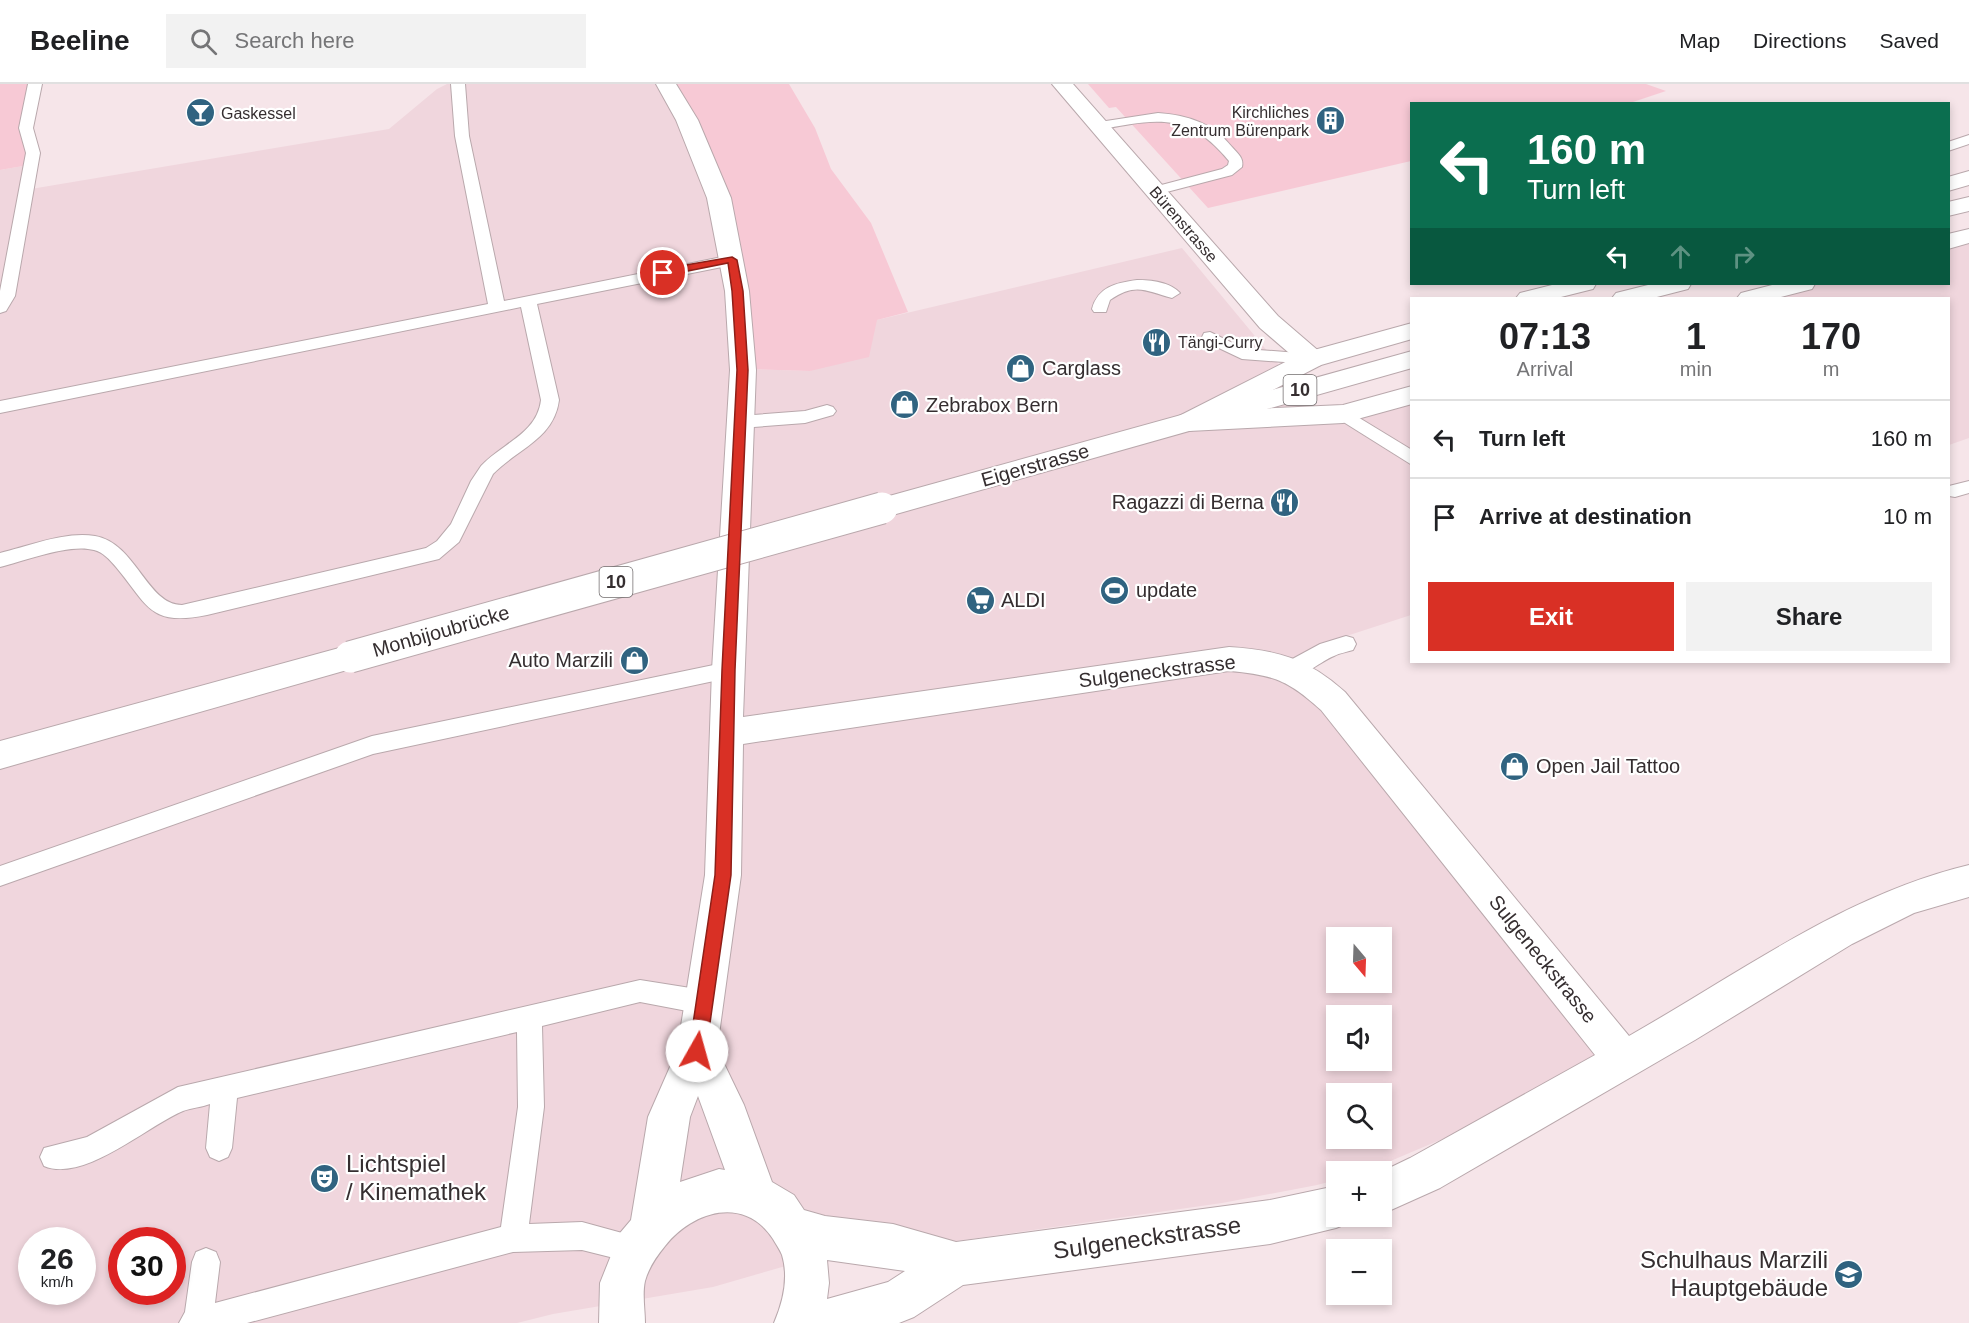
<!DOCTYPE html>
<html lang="en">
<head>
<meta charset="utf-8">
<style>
	:root { --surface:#fff; --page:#f2f2f2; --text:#202124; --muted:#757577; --line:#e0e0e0; --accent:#d93025 }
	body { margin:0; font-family:Arial,sans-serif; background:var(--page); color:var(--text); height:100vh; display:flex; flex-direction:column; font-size:22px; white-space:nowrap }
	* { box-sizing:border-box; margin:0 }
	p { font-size:20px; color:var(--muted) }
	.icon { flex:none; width:33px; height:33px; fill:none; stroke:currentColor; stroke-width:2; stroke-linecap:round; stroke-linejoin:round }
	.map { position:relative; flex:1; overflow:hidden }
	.sheet { position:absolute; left:1410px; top:213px; width:540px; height:366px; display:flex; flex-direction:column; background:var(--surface); border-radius:0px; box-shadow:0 3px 9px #0003 }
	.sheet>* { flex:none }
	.guide { position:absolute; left:1410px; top:18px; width:540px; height:183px; border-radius:0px; box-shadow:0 3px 9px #0003; background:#0b6e4f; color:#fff; overflow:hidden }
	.needle { width:39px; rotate:161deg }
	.buttons { position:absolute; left:1326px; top:843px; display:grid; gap:12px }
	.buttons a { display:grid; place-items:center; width:66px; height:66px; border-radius:0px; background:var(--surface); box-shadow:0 3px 9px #0003; font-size:30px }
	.speed { position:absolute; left:18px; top:1143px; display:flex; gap:12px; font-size:30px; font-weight:700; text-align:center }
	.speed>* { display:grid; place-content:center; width:78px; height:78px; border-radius:50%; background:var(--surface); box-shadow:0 3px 9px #0003; line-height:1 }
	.speed small { font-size:15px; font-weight:400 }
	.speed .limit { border:9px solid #d22; background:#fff; color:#111 }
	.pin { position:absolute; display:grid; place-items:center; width:51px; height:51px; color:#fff; margin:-26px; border:3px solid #fff; border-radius:50%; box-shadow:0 2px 6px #0007 }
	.me { position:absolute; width:66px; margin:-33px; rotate:7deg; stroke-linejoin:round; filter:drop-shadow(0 0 4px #0008) }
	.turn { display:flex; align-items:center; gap:21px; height:126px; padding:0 18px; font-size:27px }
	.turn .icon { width:78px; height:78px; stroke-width:2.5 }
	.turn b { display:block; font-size:42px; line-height:51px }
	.lanes { display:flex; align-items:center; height:57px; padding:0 18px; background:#0003; justify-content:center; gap:30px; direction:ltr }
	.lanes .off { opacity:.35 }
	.eta { display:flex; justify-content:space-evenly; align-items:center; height:102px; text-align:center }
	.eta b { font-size:36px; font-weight:700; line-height:42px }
	.primary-button { display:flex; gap:12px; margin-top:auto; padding:12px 18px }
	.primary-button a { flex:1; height:69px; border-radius:0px; background:var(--accent); color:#fff; font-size:24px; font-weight:700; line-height:69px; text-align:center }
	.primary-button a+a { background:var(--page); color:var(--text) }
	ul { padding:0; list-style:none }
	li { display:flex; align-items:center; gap:18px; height:78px; padding:0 18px; border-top:2px solid var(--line) }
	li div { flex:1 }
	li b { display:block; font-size:22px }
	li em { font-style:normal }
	header { display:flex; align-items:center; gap:36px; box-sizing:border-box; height:84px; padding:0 30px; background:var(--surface); border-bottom:2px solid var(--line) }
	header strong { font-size:28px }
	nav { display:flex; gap:33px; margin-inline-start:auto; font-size:21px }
	.search { width:420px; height:54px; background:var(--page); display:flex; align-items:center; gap:15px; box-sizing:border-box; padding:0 21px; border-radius:0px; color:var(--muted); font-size:22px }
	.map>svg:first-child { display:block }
	.built { fill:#f0d6dd; fill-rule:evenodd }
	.green { fill:#f7c9d5 }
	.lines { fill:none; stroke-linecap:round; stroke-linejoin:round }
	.service-casing { stroke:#b9a8ac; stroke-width:2 }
	.minor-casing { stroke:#b9a8ac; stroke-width:2 }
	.secondary-casing { stroke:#b9a8ac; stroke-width:2 }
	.primary-casing { stroke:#b9a8ac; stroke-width:2 }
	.service { fill:#fff; fill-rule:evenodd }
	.minor { fill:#fff; fill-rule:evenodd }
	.secondary { fill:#fff; fill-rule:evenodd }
	.primary { fill:#fff; fill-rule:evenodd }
	.primary-bridge-casing { stroke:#b9a8ac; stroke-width:33; stroke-linecap:butt }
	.primary-bridge { stroke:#fff; stroke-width:31 }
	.route { fill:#d93025; stroke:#8d1f18; stroke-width:1.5 }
	.labels { text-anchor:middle; stroke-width:4.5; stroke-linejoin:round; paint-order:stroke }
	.far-poi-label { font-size:16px; fill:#352e30; stroke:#fff; text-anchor:start }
	.far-street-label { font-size:16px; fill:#352e30; stroke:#fff }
	.shield { fill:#fff; stroke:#726d6e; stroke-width:1.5 }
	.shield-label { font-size:18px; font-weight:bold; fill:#352e30 }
	.poi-label { font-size:20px; fill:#352e30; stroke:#fff; text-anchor:start }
	.street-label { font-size:20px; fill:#352e30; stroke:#fff }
	.near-poi-label { font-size:24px; fill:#352e30; stroke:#fff; text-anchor:start }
	.near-street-label { font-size:24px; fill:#352e30; stroke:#fff }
</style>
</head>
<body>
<header>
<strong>Beeline</strong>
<div class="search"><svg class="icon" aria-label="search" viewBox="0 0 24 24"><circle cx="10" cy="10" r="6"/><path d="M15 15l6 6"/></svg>Search here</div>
<nav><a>Map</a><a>Directions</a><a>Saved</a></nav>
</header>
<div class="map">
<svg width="1969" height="1239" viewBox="0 0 1969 1239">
	<rect width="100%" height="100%" fill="#f6e5e9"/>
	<g class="built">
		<path d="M447 0H662L701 78 747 285 810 287 877 236 1182 164 1321 332 1411 311V531L1328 558 1280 586 1321 616 1598 969 1473 1042 1367 1087 1336 1088V1096L1317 1101 1222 1119 789 1181 713 1203 553 1230 517 1239H0V86L23 82 19 107 389 45 437 5ZM1336 854H1382V898H1336ZM1336 932H1382V976H1336ZM1336 1010H1382V1054H1336ZM32 1156H82V1208H32ZM122 1156H172V1208H122Z"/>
		<path d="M1969 149V354L1949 361 1948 214H1745L1796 200H1948L1949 155Z"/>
	</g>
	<g class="green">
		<path d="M0 0H31L30 66 23 106 18 107 23 82 0 86Z"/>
		<path d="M670 0H789L815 44 831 85 871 139 908 228 877 236 869 273 810 287 747 285 741 206Z"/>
		<path d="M1088 0H1646L1666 7 1627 20H1412L1411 77 1208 124 1116 23 1109 24Z"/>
	</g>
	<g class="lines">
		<defs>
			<g id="service">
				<path d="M28 0H42L33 44 40 69 15 212 6 227 0 229V207L26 69 19 44Z"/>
				<path d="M451 0H465L469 52 504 217 732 171 740 176 732 181 537 220 559 316C554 355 517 365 493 390L459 458 439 475 207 531C149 543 148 521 116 483 110 476 103 468 94 466 70 459 24 477 0 483V469C29 462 65 447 95 452 136 459 147 521 182 521L426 464 437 457 451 440 471 397 481 382C502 359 537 350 541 316L521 223 0 329V317L488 220 455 52Z"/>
				<path d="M1158 29C1187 31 1213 39 1232 63 1238 70 1244 74 1242 83L1232 91 1155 111 1150 110 1148 107 1150 104 1222 85 1228 81 1229 77C1188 27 1156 35 1098 46L1091 42 1093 39Z"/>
				<path d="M1969 51V60L1948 67V58Z"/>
				<path d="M1137 196C1151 196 1170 198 1180 209L1172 214C1146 207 1136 198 1110 216L1106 228H1094L1092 225C1098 203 1115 199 1137 196Z"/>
				<path d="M1210 248 1245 265 1312 270 1318 271 1320 275 1318 279 1312 280 1242 275 1204 257 1202 253 1204 249Z"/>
				<path d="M827 321 833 323 836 327 833 331 805 339 740 344 734 342 731 338 734 334 740 332 805 327Z"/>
				<path d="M1343 324 1412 366V381L1337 334 1334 330 1337 326Z"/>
				<path d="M1969 397V409L1955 413 1949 412V402Z"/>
				<path d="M1346 552 1353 554 1356 560 1353 566C1347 568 1340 569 1334 572 1319 578 1302 596 1285 591L1282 585 1285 579 1320 560Z"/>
				<path d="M728 578 735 580 738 586 735 592 728 594 373 670 0 802V782L372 652Z"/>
				<path d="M640 896 703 906 712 910 715 918 712 926 703 930 640 918 542 942 544 1023 529 1140 582 1138 644 1155 648 1165 644 1175 634 1179 582 1166 513 1168 247 1239H179L185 1228 192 1178 196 1168 206 1164 216 1168 220 1178 215 1219 501 1143 518 1023 517 948 237 1014 232 1064 228 1073 219 1077 210 1073 206 1064 210 1020C202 1023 192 1024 183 1027 147 1042 84 1099 44 1082L40 1073 44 1064 87 1053 178 1003Z"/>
			</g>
			<g id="minor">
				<path d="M656 0H676L698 36 731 114 749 207 756 286 743 633 1229 563C1278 566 1308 575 1345 608L1629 952C1740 889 1844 811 1969 781V813L1914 829 1852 860 1695 956 1440 1104 1382 1130 1381 1088 1410 1074 1595 971 1321 626C1288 596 1274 591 1229 587L743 660 741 791 717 965 744 1021 772 1098 794 1111 804 1126 825 1132 893 1140 956 1158 1270 1116 1336 1102V1132H1353L1351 1138 1336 1144 1270 1160 963 1201 914 1233 899 1239H774C783 1218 789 1194 782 1171 780 1166 776 1160 773 1155 745 1112 694 1126 665 1162 656 1173 649 1183 645 1197 642 1210 645 1226 645 1239H599L600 1199 620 1149 631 1136 648 1033 677 967 705 791 712 586 730 286 725 207 707 114 676 36ZM698 1012 725 1086 719 1085 680 1098 690 1033ZM827 1176 905 1187 888 1198 827 1215 829 1199Z"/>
				<path d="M1052 0H1073L1278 232 1321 269 1325 275 1321 281 1312 283 1303 281 1260 244Z"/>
			</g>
			<g id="secondary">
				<path d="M1969 87V101L1948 107V93Z"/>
				<path d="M1969 145V159L1948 165V150Z"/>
				<path d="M1556 200H1596L1593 205 1557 214H1516L1520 209Z"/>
				<path d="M1776 200H1815L1812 205 1777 214H1737L1741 209Z"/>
				<path d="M1412 239V255L1321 281 1234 326 1343 321 1412 302V320L1343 339 1189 347 1179 344 1175 338 1179 332 1303 269Z"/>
			</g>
			<g id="primary">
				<path d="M1969 113V127L1948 132V118Z"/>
				<path d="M1652 200H1691L1688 205 1653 214H1612L1616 209Z"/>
				<path d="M1412 267V284L882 434 872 431 867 424 872 417 882 414Z"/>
				<path d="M350 561 361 564 366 573 361 582 0 685V657Z"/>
			</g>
		</defs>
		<use href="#service" class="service-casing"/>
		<use href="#minor" class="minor-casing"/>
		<use href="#secondary" class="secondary-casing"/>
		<use href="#primary" class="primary-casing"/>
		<use href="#service" class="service"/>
		<use href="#minor" class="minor"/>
		<use href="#secondary" class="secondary"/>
		<use href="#primary" class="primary"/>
		<defs>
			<path id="primary-bridge" d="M350 573 882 424"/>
		</defs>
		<use href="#primary-bridge" class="primary-bridge-casing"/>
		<use href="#primary-bridge" class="primary-bridge"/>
	</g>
	<path class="route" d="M732 173 737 176 743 207 748 286 735 586 731 791 706 967 703 973 697 975 692 973 689 967 715 791 722 586 737 286 732 207 728 179 663 192 658 189 663 185Z"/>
	<defs>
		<symbol id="bar-disc" viewBox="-11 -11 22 22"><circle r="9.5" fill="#306380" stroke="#fff"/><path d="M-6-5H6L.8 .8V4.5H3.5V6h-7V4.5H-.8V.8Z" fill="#fff"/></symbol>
		<symbol id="building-disc" viewBox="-11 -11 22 22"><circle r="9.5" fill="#306380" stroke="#fff"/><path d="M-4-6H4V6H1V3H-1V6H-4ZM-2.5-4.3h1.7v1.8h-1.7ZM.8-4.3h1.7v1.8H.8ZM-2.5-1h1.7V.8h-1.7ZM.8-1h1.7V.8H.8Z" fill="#fff"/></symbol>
		<symbol id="restaurant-disc" viewBox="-11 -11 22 22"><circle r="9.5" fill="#306380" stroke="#fff"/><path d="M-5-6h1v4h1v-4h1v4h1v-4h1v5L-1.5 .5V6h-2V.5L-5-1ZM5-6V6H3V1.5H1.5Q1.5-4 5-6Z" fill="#fff"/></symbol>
		<symbol id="shop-disc" viewBox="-11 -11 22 22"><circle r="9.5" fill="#306380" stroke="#fff"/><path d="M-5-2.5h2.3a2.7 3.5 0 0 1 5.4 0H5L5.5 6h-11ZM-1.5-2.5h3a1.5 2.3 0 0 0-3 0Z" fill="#fff"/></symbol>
		<symbol id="stadium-disc" viewBox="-11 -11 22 22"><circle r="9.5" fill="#306380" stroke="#fff"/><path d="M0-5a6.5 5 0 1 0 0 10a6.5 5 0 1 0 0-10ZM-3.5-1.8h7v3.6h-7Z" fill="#fff"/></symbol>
		<symbol id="supermarket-disc" viewBox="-11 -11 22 22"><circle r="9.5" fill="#306380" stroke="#fff"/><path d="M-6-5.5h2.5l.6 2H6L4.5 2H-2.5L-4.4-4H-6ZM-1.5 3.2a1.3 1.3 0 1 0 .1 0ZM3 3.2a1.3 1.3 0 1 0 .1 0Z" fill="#fff"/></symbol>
		<symbol id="theatre-disc" viewBox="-11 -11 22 22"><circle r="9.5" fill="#306380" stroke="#fff"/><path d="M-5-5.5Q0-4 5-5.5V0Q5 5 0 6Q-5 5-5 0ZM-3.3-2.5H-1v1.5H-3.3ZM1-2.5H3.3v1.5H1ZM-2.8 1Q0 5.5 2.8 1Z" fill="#fff"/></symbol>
		<symbol id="school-disc" viewBox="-11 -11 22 22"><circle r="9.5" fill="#306380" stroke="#fff"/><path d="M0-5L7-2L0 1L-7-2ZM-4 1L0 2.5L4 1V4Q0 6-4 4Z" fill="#fff"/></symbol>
	</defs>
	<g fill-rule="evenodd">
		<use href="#bar-disc" x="184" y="12" width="33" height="33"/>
		<use href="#building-disc" x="1314" y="20" width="33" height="33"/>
		<use href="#restaurant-disc" x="1140" y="242" width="33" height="33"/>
		<use href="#shop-disc" x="1004" y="268" width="33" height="33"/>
		<use href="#shop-disc" x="888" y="304" width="33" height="33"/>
		<use href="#restaurant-disc" x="1268" y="402" width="33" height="33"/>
		<use href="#stadium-disc" x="1098" y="490" width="33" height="33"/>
		<use href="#supermarket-disc" x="964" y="500" width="33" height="33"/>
		<use href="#shop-disc" x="618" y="560" width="33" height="33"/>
		<use href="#shop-disc" x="1498" y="666" width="33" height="33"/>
		<use href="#theatre-disc" x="308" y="1078" width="33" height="33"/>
		<use href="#school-disc" x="1832" y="1174" width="33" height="33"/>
	</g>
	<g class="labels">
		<g class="far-poi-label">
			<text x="1309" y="34" text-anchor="end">Kirchliches<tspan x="1309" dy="18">Zentrum Bürenpark</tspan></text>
			<text x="221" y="35">Gaskessel</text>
			<text x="1178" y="264">Tängi-Curry</text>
		</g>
		<g class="far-street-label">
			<text transform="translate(1184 140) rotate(49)" y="6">Bürenstrasse</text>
		</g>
		<g class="shield">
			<rect x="1283.5" y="291" width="33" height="30" rx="4.5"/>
			<rect x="599.5" y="483" width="33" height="30" rx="4.5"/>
		</g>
		<g class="shield-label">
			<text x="1300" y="312">10</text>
			<text x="616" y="504">10</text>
		</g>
		<g class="poi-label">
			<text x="1042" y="291">Carglass</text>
			<text x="926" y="328">Zebrabox Bern</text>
			<text x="1264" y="425" text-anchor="end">Ragazzi di Berna</text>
			<text x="1136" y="513">update</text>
			<text x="1001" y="523">ALDI</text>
			<text x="613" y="583" text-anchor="end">Auto Marzili</text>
			<text x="1536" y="689">Open Jail Tattoo</text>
		</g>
		<g class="street-label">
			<text transform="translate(1035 381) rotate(-16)" y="7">Eigerstrasse</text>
			<text transform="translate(441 547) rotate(-16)" y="7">Monbijoubrücke</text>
			<text transform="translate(1157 587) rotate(-7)" y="7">Sulgeneckstrasse</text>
			<text transform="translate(1543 875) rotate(51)" y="7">Sulgeneckstrasse</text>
		</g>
		<g class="near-poi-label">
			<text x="346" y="1088">Lichtspiel<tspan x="346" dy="28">/ Kinemathek</tspan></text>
			<text x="1828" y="1184" text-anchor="end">Schulhaus Marzili<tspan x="1828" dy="28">Hauptgebäude</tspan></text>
		</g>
		<g class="near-street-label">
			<text transform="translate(1147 1154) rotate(-8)" y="8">Sulgeneckstrasse</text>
		</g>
	</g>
</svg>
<div class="buttons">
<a><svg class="needle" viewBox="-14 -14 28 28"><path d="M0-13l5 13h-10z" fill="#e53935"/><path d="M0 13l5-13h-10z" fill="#757577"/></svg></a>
<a><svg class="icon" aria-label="sound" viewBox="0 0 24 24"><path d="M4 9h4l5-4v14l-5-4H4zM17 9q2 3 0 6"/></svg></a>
<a><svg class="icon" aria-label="search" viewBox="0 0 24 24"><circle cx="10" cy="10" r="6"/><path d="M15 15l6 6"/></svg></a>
<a>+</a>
<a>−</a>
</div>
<div class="speed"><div>26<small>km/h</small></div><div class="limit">30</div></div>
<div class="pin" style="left:663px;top:189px;background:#d93025"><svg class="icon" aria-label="arrive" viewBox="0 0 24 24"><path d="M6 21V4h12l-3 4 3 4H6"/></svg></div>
<svg class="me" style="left:697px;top:967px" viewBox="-20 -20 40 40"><circle r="19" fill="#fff"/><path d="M0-13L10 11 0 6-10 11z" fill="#d93025"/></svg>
<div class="guide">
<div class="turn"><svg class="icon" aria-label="left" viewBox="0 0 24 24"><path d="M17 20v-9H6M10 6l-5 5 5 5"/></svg><div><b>160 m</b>Turn left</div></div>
<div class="lanes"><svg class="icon" aria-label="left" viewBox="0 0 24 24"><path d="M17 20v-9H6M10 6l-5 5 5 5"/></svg><svg class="icon off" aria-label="ahead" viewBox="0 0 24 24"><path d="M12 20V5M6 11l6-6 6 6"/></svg><svg class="icon off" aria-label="right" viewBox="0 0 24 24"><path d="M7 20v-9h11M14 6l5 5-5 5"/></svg></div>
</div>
<section class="sheet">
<div class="eta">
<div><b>07:13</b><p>Arrival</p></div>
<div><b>1</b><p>min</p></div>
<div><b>170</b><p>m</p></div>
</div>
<ul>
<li><svg class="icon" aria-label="left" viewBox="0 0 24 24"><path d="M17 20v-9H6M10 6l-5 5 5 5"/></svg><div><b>Turn left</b></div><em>160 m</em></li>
<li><svg class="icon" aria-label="arrive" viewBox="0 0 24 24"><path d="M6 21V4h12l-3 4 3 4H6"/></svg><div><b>Arrive at destination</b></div><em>10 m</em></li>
</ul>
<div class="primary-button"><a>Exit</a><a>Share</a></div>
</section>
</div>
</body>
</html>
